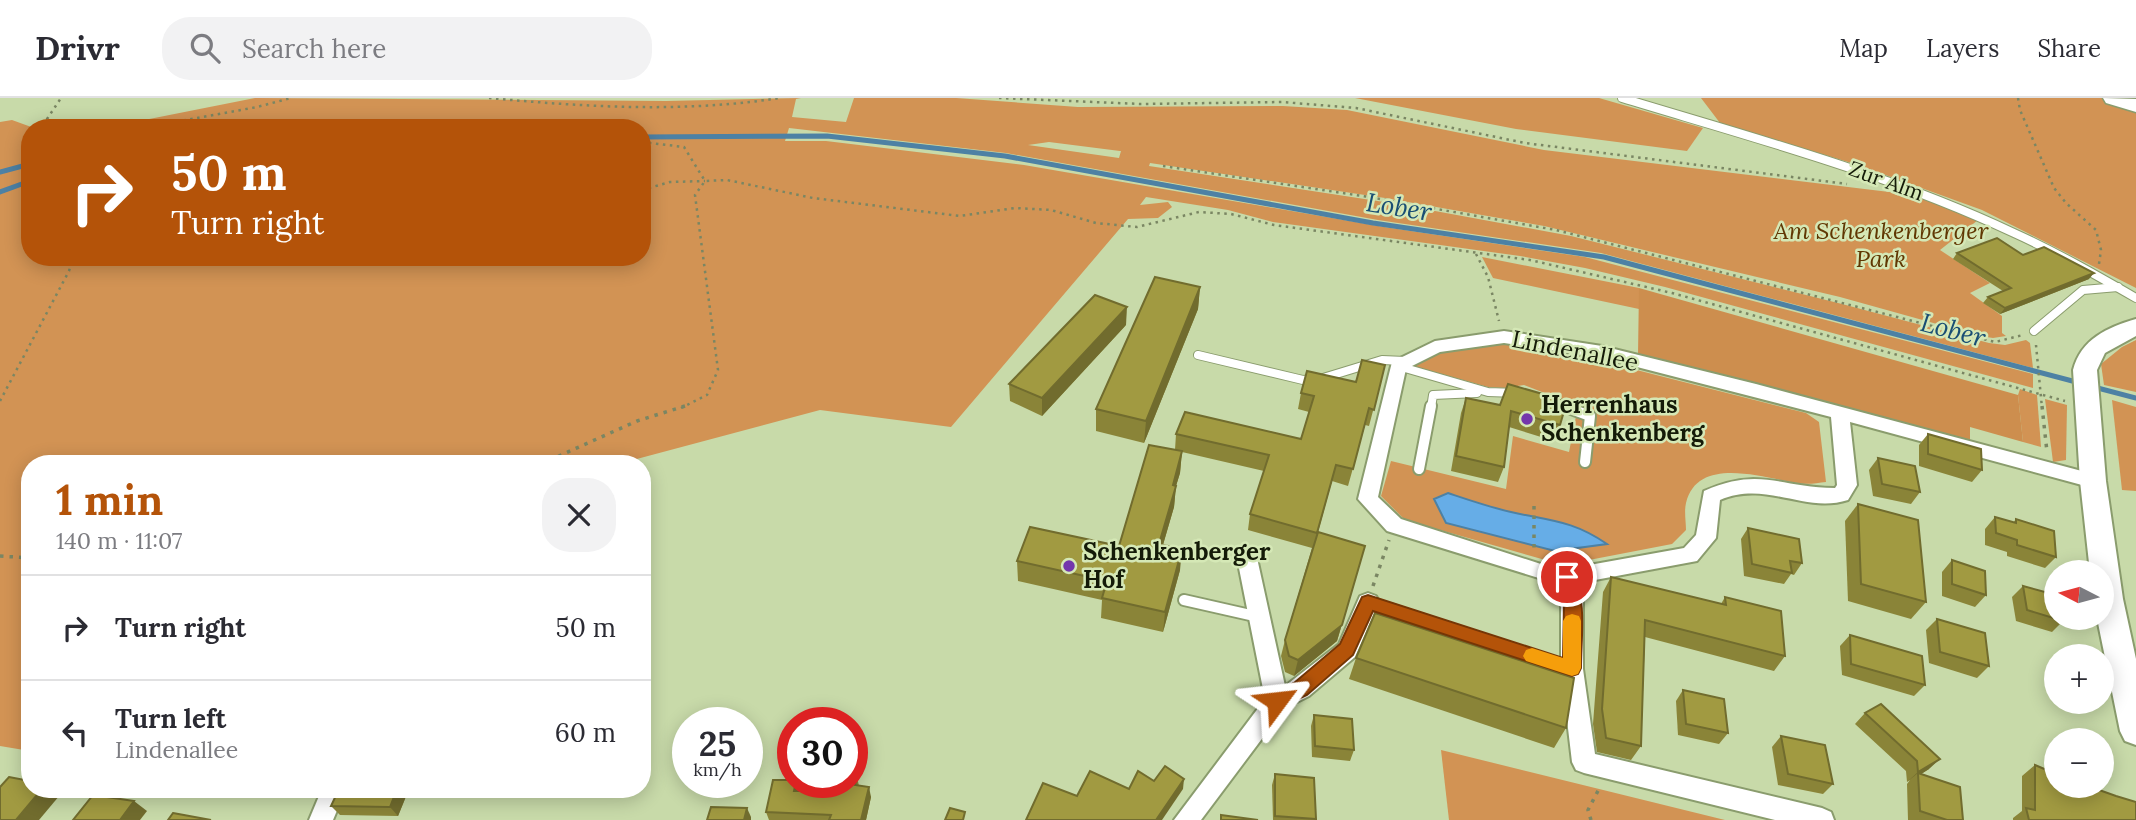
<!DOCTYPE html>
<html lang="en">
<head>
<meta charset="utf-8">
<style>
	:root { --surface:#fff; --page:#f2f2f3; --text:#2b2b33; --muted:#7c7c81; --line:#e1e1e2; --accent:#b45309 }
	body { margin:0; font-family:Lora,serif; background:var(--page); color:var(--text); height:100vh; display:flex; flex-direction:column; font-size:26px; white-space:nowrap }
	* { box-sizing:border-box; margin:0 }
	p { font-size:23px; color:var(--muted) }
	.icon { flex:none; width:38px; height:38px; fill:none; stroke:currentColor; stroke-width:2; stroke-linecap:round; stroke-linejoin:round }
	.map { position:relative; flex:1; overflow:hidden }
	.drawer { position:absolute; left:21px; top:357px; width:630px; height:343px; display:flex; flex-direction:column; background:var(--surface); border-radius:28px; box-shadow:0 4px 18px #0003 }
	.drawer>* { flex:none }
	.hud { position:absolute; left:21px; top:21px; width:630px; height:147px; border-radius:28px; box-shadow:0 4px 18px #0003; background:#b45309; color:#fff; overflow:hidden }
	.needle { width:46px; rotate:276deg }
	.buttons { position:absolute; left:2044px; top:462px; display:grid; gap:14px }
	.buttons a { display:grid; place-items:center; width:70px; height:70px; border-radius:50%; background:var(--surface); box-shadow:0 4px 18px #0003; font-size:35px }
	.speed { position:absolute; left:672px; top:609px; display:flex; gap:14px; font-size:35px; font-weight:700; text-align:center }
	.speed>* { display:grid; place-content:center; width:91px; height:91px; border-radius:50%; background:var(--surface); box-shadow:0 4px 18px #0003; line-height:1 }
	.speed small { font-size:18px; font-weight:400 }
	.speed .limit { border:10px solid #d22; background:#fff; color:#111 }
	.pin { position:absolute; display:grid; place-items:center; width:60px; height:60px; color:#fff; margin:-30px; border:4px solid #fff; border-radius:50%; box-shadow:0 2px 7px #0007 }
	.me { position:absolute; width:77px; margin:-38px; rotate:60deg; stroke-linejoin:round; filter:drop-shadow(0 0 5px #0008) }
	.turn { display:flex; align-items:center; gap:24px; height:147px; padding:0 35px; font-size:32px }
	.turn .icon { width:91px; height:91px; stroke-width:2.5 }
	.turn b { display:block; font-size:49px; line-height:60px }
	.round { display:grid; place-items:center; flex:none; width:74px; height:74px; border-radius:28px; background:var(--page) }
	.overview { display:flex; align-items:center; justify-content:space-between; height:119px; padding:0 35px }
	h1 { font-size:42px; font-weight:700; line-height:52px; color:var(--accent) }
	ul { padding:0; list-style:none }
	li { display:flex; align-items:center; gap:21px; height:105px; padding:0 35px; border-top:2px solid var(--line) }
	li div { flex:1 }
	li b { display:block; font-size:26px }
	li em { font-style:normal }
	header { display:flex; align-items:center; gap:42px; box-sizing:border-box; height:98px; padding:0 35px; background:var(--surface); border-bottom:2px solid var(--line) }
	header strong { font-size:33px }
	nav { display:flex; gap:38px; margin-inline-start:auto; font-size:24px }
	.search { width:490px; height:63px; background:var(--page); display:flex; align-items:center; gap:18px; box-sizing:border-box; padding:0 24px; border-radius:28px; color:var(--muted); font-size:26px }
	.map>svg:first-child { display:block }
	.green { fill:#d29354; fill-rule:evenodd }
	.forest { fill:#cd8e4e }
	.water { fill:#66ade7; stroke:#4d81a4; stroke-width:2 }
	.lines { fill:none; stroke-linecap:round; stroke-linejoin:round }
	.stream { stroke:#4d81a4; stroke-width:5 }
	.lane-far1-casing { stroke:#8a9c6d; stroke-width:10 }
	.lane-casing { stroke:#8a9c6d; stroke-width:14 }
	.street-casing { stroke:#8a9c6d; stroke-width:4 }
	.secondary-casing { stroke:#8a9c6d; stroke-width:4 }
	.primary-casing { stroke:#8a9c6d; stroke-width:3 }
	.path-far1 { stroke:#7a8663; stroke-width:2.5; stroke-dasharray:2.5 4.5; stroke-linecap:butt }
	.path { stroke:#7a8663; stroke-width:3.5; stroke-dasharray:3.5 6; stroke-linecap:butt }
	.lane-far1 { stroke:#fff; stroke-width:8 }
	.lane { stroke:#fff; stroke-width:10 }
	.street { fill:#fff; fill-rule:evenodd }
	.secondary { fill:#fff; fill-rule:evenodd }
	.primary { fill:#fff; fill-rule:evenodd }
	.wall { fill:#8a8438 }
	.shaded-wall { fill:#716c2e }
	.building { fill:#a19a41; stroke:#716c2e; stroke-width:2 }
	.route { fill:#b45309; stroke:#753606; stroke-width:2 }
	.slow { fill:#f59e0b }
	.poi-dot { fill:#7437ac; stroke:#d5e8b6; stroke-width:2.5 }
	.labels { text-anchor:middle; stroke-width:5; stroke-linejoin:round; paint-order:stroke }
	.far-street-label { font-size:21px; fill:#141a08; stroke:#d5e8b6 }
	.park-label { font-size:24px; font-style:italic; fill:#603702; stroke:#d5e8b6 }
	.street-label { font-size:24px; fill:#141a08; stroke:#d5e8b6 }
	.poi-label { font-size:24px; font-weight:bold; fill:#141a08; stroke:#d5e8b6; text-anchor:start }
	.water-label { font-size:26px; font-style:italic; fill:#194e74; stroke:#d5e8b6 }
</style>
</head>
<body>
<header>
<strong>Drivr</strong>
<div class="search"><svg class="icon" aria-label="search" viewBox="0 0 24 24"><circle cx="10" cy="10" r="6"/><path d="M15 15l6 6"/></svg>Search here</div>
<nav><a>Map</a><a>Layers</a><a>Share</a></nav>
</header>
<div class="map">
<svg width="2136" height="722" viewBox="0 0 2136 722">
	<rect width="100%" height="100%" fill="#c8daa9"/>
	<g class="green">
		<path d="M255 0 666 3 801 0 796 1 792 19 846 24 854 0H956L1078 9 1283 8 1347 12 1544 52 1914 97 1978 122 1940 152 1990 185 1970 195 2002 218V235L2006 238 1993 240 1980 238 1840 199 1544 128 1385 100 1150 65 1149 68 1397 106 1571 138 1842 206 1989 245 2005 247 2026 242 2030 245 2033 270 1601 155 1378 122 1006 55 789 30 785 43H826L1024 67 1384 129 1585 159 2033 276V290L1665 189 1585 170 1520 158 1273 124 1228 112 1146 99 1140 107 1168 104 1172 109 1158 120 1128 121 951 329 820 312 618 366H30V653L0 648V24L12 22 34 30H30V159H642V30H104ZM1049 44 1120 53H1121L1119 60 1028 47Z"/>
		<path d="M1355 0H1599L1703 30 1687 53 1516 31Z"/>
		<path d="M1701 0H2102L2136 11V190L1982 112 1858 67 1720 25Z"/>
		<path d="M1482 159 1639 190V211L1493 180Z"/>
		<path d="M2136 242V294L2104 287 2101 266 2122 249Z"/>
		<path d="M1507 246 1554 251 1806 315 1819 324 1826 384C1817 385 1807 387 1798 385 1766 381 1698 356 1686 405 1684 413 1686 424 1686 432L1672 446 1563 467 1405 422 1381 398 1391 363 1506 391 1513 338 1569 354 1578 308 1524 287 1504 290 1488 289 1413 268 1439 254Z"/>
		<path d="M2020 291 2037 297 2041 349 2023 344 2018 297Z"/>
		<path d="M2045 301 2067 307 2066 362 2053 364Z"/>
		<path d="M2112 302 2136 309V393L2122 392Z"/>
		<path d="M1441 652 1725 722H1449Z"/>
	</g>
	<path class="forest" d="M1639 190 2018 297 2023 344 1970 329V345L1762 287 1638 257Z"/>
	<path class="water" d="M1448 395C1469 402 1489 409 1511 414 1550 423 1572 422 1607 446L1555 453 1446 425 1434 401Z"/>
	<g class="lines">
		<g class="stream">
			<path d="M642 39 827 38 1005 58 1373 125 1604 159 2080 285"/>
			<path d="M0 74 30 66"/>
			<path d="M0 94 30 83"/>
			<path d="M2090 288 2136 300"/>
		</g>
		<defs>
			<g id="lane-far1">
				<path d="M1622 0C1754 40 1889 76 2014 135 2056 154 2096 177 2136 200"/>
				<path d="M2034 233 2083 192 2118 189"/>
				<path d="M1198 257 1303 282 1323 280 1382 262 1405 263"/>
				<path d="M1398 268 1488 294 1517 295"/>
				<path d="M1555 305 1568 310"/>
				<path d="M1431 310 1433 297 1477 295"/>
			</g>
			<g id="lane">
				<path d="M1563 308 1590 318 1585 364"/>
				<path d="M1419 371 1431 308"/>
				<path d="M1184 502 1259 519"/>
				<path d="M1368 504 1571 570"/>
			</g>
			<g id="street">
				<path d="M1504 233 1602 248 1756 286 2093 376 2100 378 2103 383 2100 388 2093 390 1850 324 1857 387 1848 402C1805 416 1766 382 1720 402L1716 440 1697 463 1579 485 1583 505V571L1595 656 1822 710 1831 714 1834 722H1775L1584 675 1576 672 1572 664 1561 571V505L1558 486 1387 433 1358 401 1392 264 1435 243ZM1504 245 1602 260 1831 319 1837 387 1835 390C1780 390 1761 368 1704 393L1696 437 1684 450 1567 471 1547 468 1401 421 1378 399 1406 271 1440 254Z"/>
				<path d="M1247 452 1254 454 1257 460 1285 588 1339 546 1360 498 1368 495 1376 498 1379 504 1355 559 1309 598 1285 610 1201 722H1174L1265 601 1237 460 1240 454Z"/>
				<path d="M322 691H346L333 722H309Z"/>
			</g>
			<path id="secondary" d="M2136 221V238L2105 255 2097 272 2106 383 2123 501 2136 561V647L2125 643 2120 633 2097 520H2102V474H2090L2080 383 2073 272C2081 241 2108 229 2136 221Z"/>
			<path id="primary" d="M2103 0 2136 1V14L2106 5Z"/>
		</defs>
		<use href="#lane-far1" class="lane-far1-casing"/>
		<use href="#lane" class="lane-casing"/>
		<use href="#street" class="street-casing"/>
		<use href="#secondary" class="secondary-casing"/>
		<use href="#primary" class="primary-casing"/>
		<g class="path-far1">
			<path d="M489 0C587 9 682 15 780 0"/>
			<path d="M999 0 1141 6 1282 4 1356 10 1525 45 1847 86"/>
			<path d="M2018 0 2020 12 2054 90 2066 105 2096 132 2101 152 2099 166"/>
			<path d="M58 30 47 21 61 0"/>
			<path d="M142 30 257 9 291 0"/>
			<path d="M642 44 684 49 705 83 727 82 813 100 960 118 1015 110 1051 112 1096 125 1137 129 1199 114 1231 116 1274 127 1530 162 1672 195 2065 303"/>
			<path d="M1163 68 1369 99 1556 132 1995 244 2023 237"/>
			<path d="M642 92 670 84 705 83"/>
			<path d="M1476 156 1488 179 1499 223"/>
			<path d="M2036 247 2042 310"/>
			<path d="M0 303 69 173 73 159"/>
			<path d="M681 310 707 297 718 272 695 97 705 83"/>
		</g>
		<g class="path">
			<path d="M2042 308 2047 354"/>
			<path d="M541 366 637 323 685 308"/>
			<path d="M1534 408V453"/>
			<path d="M0 458 30 460"/>
			<path d="M1373 488 1389 442"/>
			<path d="M1591 722 1588 712 1600 689"/>
		</g>
		<use href="#lane-far1" class="lane-far1"/>
		<use href="#lane" class="lane"/>
		<use href="#street" class="street"/>
		<use href="#secondary" class="secondary"/>
		<use href="#primary" class="primary"/>
	</g>
	<g class="wall">
		<path d="M1957 155 2023 157 2089 181 2000 216 1983 205 1988 199 2003 193 1953 161Z"/>
		<path d="M1200 189 1198 211 1144 345 1096 333V311Z"/>
		<path d="M1126 227 1042 318 1010 303 1009 286Z"/>
		<path d="M1385 267 1369 328 1365 327 1348 388 1332 383 1318 434 1360 465 1337 543 1294 578 1285 574 1281 558 1285 542 1312 450 1248 432 1250 416 1264 373 1182 354 1180 375 1176 388 1174 409 1163 447 1180 472 1163 534 1101 520 1102 502 1018 483 1017 463 1119 448 1175 352 1176 336 1301 341 1309 314 1298 311 1301 295 1356 284Z"/>
		<path d="M1466 300 1560 327 1554 343 1509 329 1504 369 1498 384 1451 373 1461 315Z"/>
		<path d="M1928 336 1982 372 1972 384 1919 368V347Z"/>
		<path d="M1878 360 1920 394 1911 406 1873 398 1869 372Z"/>
		<path d="M1858 406 1926 504 1911 521 1848 503 1845 423Z"/>
		<path d="M1995 419 2013 425 2016 421 2056 459 2045 470 2007 458V454L1985 447V431Z"/>
		<path d="M1748 430 1802 465 1794 477 1791 476 1784 486 1744 478 1741 441Z"/>
		<path d="M1952 462 1986 497 1975 509 1942 498V474Z"/>
		<path d="M1611 479 1721 506 1725 499 1785 558 1774 573 1645 539 1641 648 1631 662 1597 654 1593 626 1603 494Z"/>
		<path d="M2023 488 2063 523 2052 534 2016 523 2012 499Z"/>
		<path d="M1937 521 1989 568 1977 580 1929 565 1926 532Z"/>
		<path d="M1850 537 1925 587 1914 598 1842 577 1840 548Z"/>
		<path d="M1356 560 1566 630 1554 650 1349 581Z"/>
		<path d="M1683 592 1728 635 1719 646 1678 637 1676 603Z"/>
		<path d="M1865 615 1929 671 1921 676 1963 722H1908L1907 686 1910 682 1907 684 1906 673 1855 626Z"/>
		<path d="M1314 617 1354 652 1350 663 1312 659 1311 628Z"/>
		<path d="M1781 638 1833 686 1823 696 1778 687 1772 649Z"/>
		<path d="M2035 667 2116 698 2136 722H2013V720L2022 713V678Z"/>
		<path d="M1275 676 1314 680 1316 722H1273L1272 687Z"/>
		<path d="M857 679 859 688 871 699 866 722H769L766 714 797 684 800 693H837Z"/>
		<path d="M339 691H409L398 718 340 717 331 708Z"/>
	</g>
	<g class="shaded-wall">
		<path d="M2094 175 2089 181 2000 216 2005 210Z"/>
		<path d="M1200 189 1198 211 1144 345 1146 323Z"/>
		<path d="M1127 209 1126 227 1042 318V300Z"/>
		<path d="M1182 353 1180 375 1176 388 1174 409 1157 467 1159 446Z"/>
		<path d="M1365 448 1337 543 1294 578 1298 562Z"/>
		<path d="M1182 451 1180 472 1163 534 1165 514Z"/>
		<path d="M1940 661 1929 671 1918 678V675L1907 684 1918 674Z"/>
		<path d="M1184 681 1183 691 1162 722H1156Z"/>
		<path d="M796 684H797L800 693H794Z"/>
		<path d="M869 689 871 699 866 722H861Z"/>
		<path d="M42 691H53L60 697 39 722H16Z"/>
		<path d="M397 691H409L398 718 390 709Z"/>
		<path d="M134 703 147 713 140 722H120Z"/>
		<path d="M747 710 751 719V722H744Z"/>
	</g>
	<g class="building">
		<path d="M1997 140 2023 157 2044 149 2094 175 2005 210 1988 199 2011 190 1957 155Z"/>
		<path d="M1155 179 1200 189 1146 323 1096 311Z"/>
		<path d="M1095 197 1127 209 1042 300 1009 286Z"/>
		<path d="M1362 262 1385 267 1374 312 1369 310 1353 371 1336 367 1317 435 1250 416 1269 357 1176 336 1185 314 1301 341 1314 298 1301 295 1307 273 1356 284Z"/>
		<path d="M1508 286 1567 303 1560 327 1511 313 1504 369 1456 358 1466 300 1500 307Z"/>
		<path d="M1928 336 1981 351 1982 372 1928 356Z"/>
		<path d="M1149 347 1182 353 1173 387 1176 388 1159 446 1182 451 1165 514 1102 500 1107 483 1017 463 1030 429 1119 448Z"/>
		<path d="M1878 360 1915 368 1920 394 1882 386Z"/>
		<path d="M1858 406 1918 422 1926 504 1861 486Z"/>
		<path d="M1995 419 2016 425V421L2054 433 2056 459 2017 447V442L1996 435Z"/>
		<path d="M1748 430 1799 441 1802 465 1790 463 1792 475 1752 466Z"/>
		<path d="M1318 434 1365 448 1342 527 1298 562 1289 558 1285 542Z"/>
		<path d="M1952 462 1985 473 1986 497 1952 486Z"/>
		<path d="M1611 479 1726 507 1725 499 1781 513 1785 558 1645 522 1641 648 1606 640 1602 611Z"/>
		<path d="M2023 488 2056 497V520H2063V523L2027 512Z"/>
		<path d="M1375 515 1574 580 1566 630 1356 560Z"/>
		<path d="M1937 521 1985 535 1989 568 1940 554Z"/>
		<path d="M1850 537 1922 558 1925 587 1851 566Z"/>
		<path d="M1683 592 1724 601 1728 635 1686 626Z"/>
		<path d="M1881 606 1940 661 1918 674 1917 663 1865 615Z"/>
		<path d="M1314 617 1352 621 1354 652 1315 648Z"/>
		<path d="M1781 638 1825 647 1833 686 1788 676Z"/>
		<path d="M2035 667 2056 676V688H2088L2116 698 2136 704V722H2029L2026 710 2035 712Z"/>
		<path d="M1165 668 1184 681 1156 722H1026L1043 685 1077 698 1090 673 1129 691 1138 673 1154 683Z"/>
		<path d="M1918 675 1960 689 1963 722H1947L1920 713Z"/>
		<path d="M1275 676 1314 680 1316 721 1275 718Z"/>
		<path d="M852 678 857 679 855 687 869 689 861 722H863H829L831 717 766 714 773 682H793V684H796L794 693H837L839 684H852Z"/>
		<path d="M9 679 30 683V691H42L16 722H0V689Z"/>
		<path d="M339 691H397L390 709 331 708Z"/>
		<path d="M93 697 134 703 120 722H73Z"/>
		<path d="M711 709 747 710 744 722H707Z"/>
		<path d="M950 710 965 714 963 722H945Z"/>
		<path d="M173 715 211 722H168Z"/>
		<path d="M1221 717 1258 722H1221Z"/>
	</g>
	<path class="route" d="M1567 472 1573 474C1587 502 1581 540 1581 570L1578 576 1572 578 1373 513 1353 557 1307 597 1277 611 1270 609 1268 603 1270 597 1294 585 1340 546 1362 499 1368 497 1563 560 1564 505 1558 479 1561 474Z"/>
	<path class="slow" d="M1572 516 1579 518 1581 523V570L1578 576 1572 578 1526 563 1523 558 1526 552 1532 550 1563 560V523L1566 518Z"/>
	<g class="poi-dot">
		<circle cx="1527" cy="321" r="7"/>
		<circle cx="1069" cy="468" r="7"/>
	</g>
	<g class="labels">
		<g class="far-street-label">
			<text transform="translate(1886 83) rotate(20)" y="7">Zur Alm</text>
		</g>
		<g class="park-label">
			<text x="1881" y="141">Am Schenkenberger<tspan x="1881" dy="28">Park</tspan></text>
		</g>
		<g class="street-label">
			<text transform="translate(1575 253) rotate(11)" y="8">Lindenallee</text>
		</g>
		<g class="poi-label">
			<text x="1541" y="315">Herrenhaus<tspan x="1541" dy="28">Schenkenberg</tspan></text>
			<text x="1083" y="462">Schenkenberger<tspan x="1083" dy="28">Hof</tspan></text>
		</g>
		<g class="water-label">
			<text transform="translate(1399 109) rotate(9)" y="9">Lober</text>
			<text transform="translate(1953 232) rotate(15)" y="9">Lober</text>
		</g>
	</g>
</svg>
<div class="buttons">
<a><svg class="needle" viewBox="-14 -14 28 28"><path d="M0-13l5 13h-10z" fill="#e53935"/><path d="M0 13l5-13h-10z" fill="#7c7c81"/></svg></a>
<a>+</a>
<a>−</a>
</div>
<div class="speed"><div>25<small>km/h</small></div><div class="limit">30</div></div>
<div class="pin" style="left:1567px;top:479px;background:#d93025"><svg class="icon" aria-label="arrive" viewBox="0 0 24 24"><path d="M6 21V4h12l-3 4 3 4H6"/></svg></div>
<svg class="me" style="left:1277px;top:603px" viewBox="-20 -20 40 40"><path d="M0-17L14 15 0 8-14 15z" fill="#b45309" stroke="#fff" stroke-width="4"/></svg>
<div class="hud">
<div class="turn"><svg class="icon" aria-label="right" viewBox="0 0 24 24"><path d="M7 20v-9h11M14 6l5 5-5 5"/></svg><div><b>50 m</b>Turn right</div></div>
</div>
<section class="drawer">
<div class="overview"><div><h1>1 min</h1><p>140 m · 11:07</p></div><a class="round"><svg class="icon" aria-label="close" viewBox="0 0 24 24"><path d="M6 6l12 12M18 6L6 18"/></svg></a></div>
<ul>
<li><svg class="icon" aria-label="right" viewBox="0 0 24 24"><path d="M7 20v-9h11M14 6l5 5-5 5"/></svg><div><b>Turn right</b></div><em>50 m</em></li>
<li><svg class="icon" aria-label="left" viewBox="0 0 24 24"><path d="M17 20v-9H6M10 6l-5 5 5 5"/></svg><div><b>Turn left</b><p>Lindenallee</p></div><em>60 m</em></li>
</ul>
</section>
</div>
</body>
</html>
